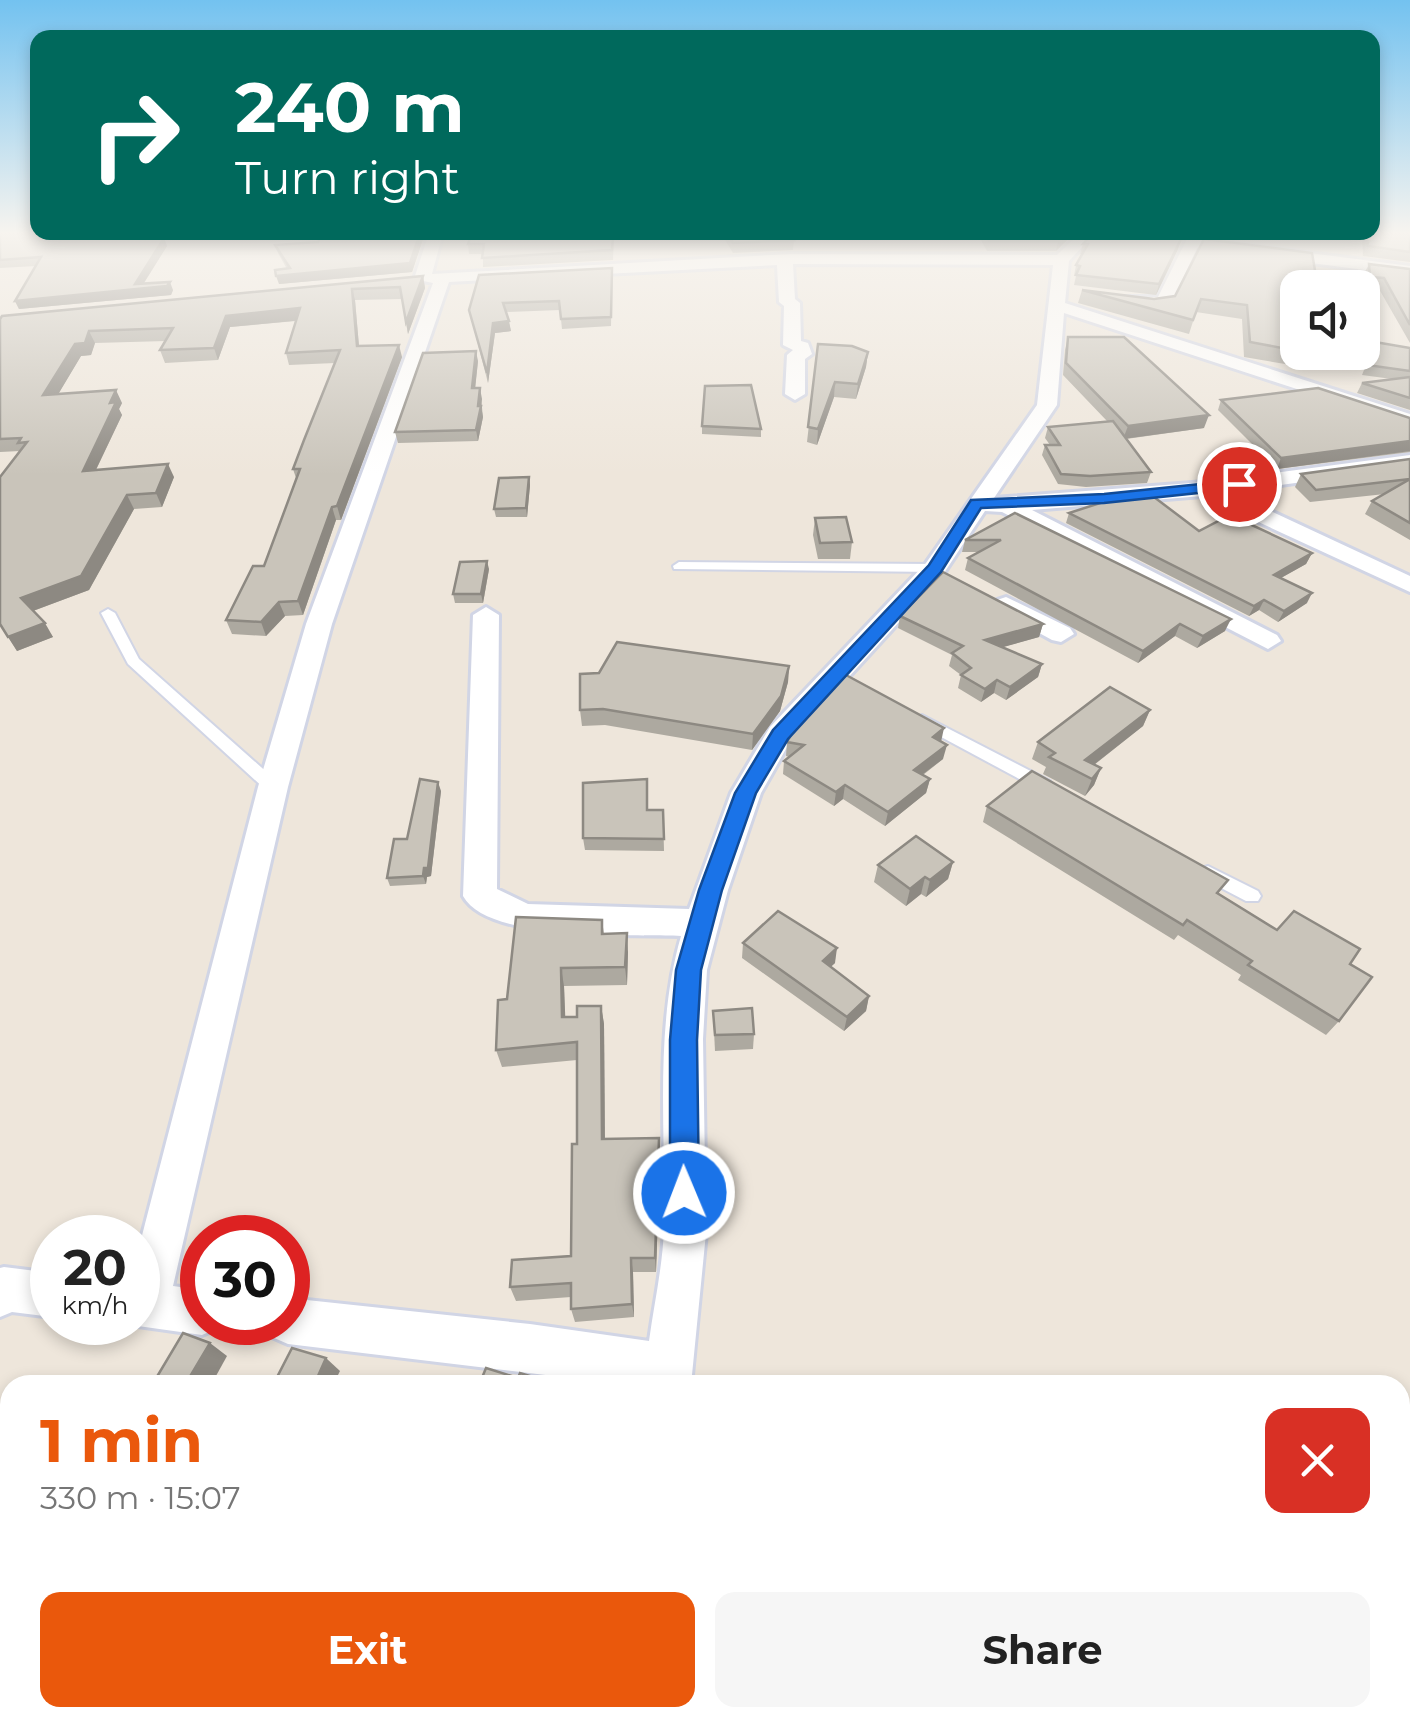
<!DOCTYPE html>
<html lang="en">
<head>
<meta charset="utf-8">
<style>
	:root { --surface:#fff; --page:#f6f6f6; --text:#222; --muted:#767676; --accent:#ea580c }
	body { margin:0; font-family:Montserrat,sans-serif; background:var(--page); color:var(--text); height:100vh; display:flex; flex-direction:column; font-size:38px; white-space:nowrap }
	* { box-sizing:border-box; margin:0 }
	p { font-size:32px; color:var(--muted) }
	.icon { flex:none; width:55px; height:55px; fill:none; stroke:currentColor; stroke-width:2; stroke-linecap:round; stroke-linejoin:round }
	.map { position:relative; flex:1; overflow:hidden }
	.details { position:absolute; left:0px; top:1375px; width:1410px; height:352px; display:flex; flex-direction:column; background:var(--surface); border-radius:30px 30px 0 0; box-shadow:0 5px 15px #0003 }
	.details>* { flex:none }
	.hud { position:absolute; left:30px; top:30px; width:1350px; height:210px; border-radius:20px; box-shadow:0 5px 15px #0003; background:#00695c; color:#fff; overflow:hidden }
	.fabs { position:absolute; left:1280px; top:270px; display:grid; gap:20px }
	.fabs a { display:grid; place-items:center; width:100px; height:100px; border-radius:20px; background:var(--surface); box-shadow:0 5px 15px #0003; font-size:50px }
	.speed { position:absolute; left:30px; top:1215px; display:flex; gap:20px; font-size:50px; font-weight:700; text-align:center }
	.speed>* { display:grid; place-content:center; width:130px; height:130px; border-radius:50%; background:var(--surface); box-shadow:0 5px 15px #0003; line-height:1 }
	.speed small { font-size:25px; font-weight:400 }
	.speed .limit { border:15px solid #d22; background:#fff; color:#111 }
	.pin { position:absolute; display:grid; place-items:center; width:85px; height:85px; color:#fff; margin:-42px; border:5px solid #fff; border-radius:50%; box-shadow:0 2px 10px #0007 }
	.me { position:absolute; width:110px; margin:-55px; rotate:359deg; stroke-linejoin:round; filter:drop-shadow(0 0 8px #0008) }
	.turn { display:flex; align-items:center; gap:35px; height:210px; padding:0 40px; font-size:45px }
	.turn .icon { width:130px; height:130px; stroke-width:2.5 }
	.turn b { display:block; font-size:70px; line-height:85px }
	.round { display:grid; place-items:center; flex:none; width:105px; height:105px; border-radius:20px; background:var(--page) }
	.headline { display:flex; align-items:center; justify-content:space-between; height:170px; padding:0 40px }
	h1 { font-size:60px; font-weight:700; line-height:75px; color:var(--accent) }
	.button { display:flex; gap:20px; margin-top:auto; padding:20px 40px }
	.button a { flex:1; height:115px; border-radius:20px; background:var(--accent); color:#fff; font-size:40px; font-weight:700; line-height:115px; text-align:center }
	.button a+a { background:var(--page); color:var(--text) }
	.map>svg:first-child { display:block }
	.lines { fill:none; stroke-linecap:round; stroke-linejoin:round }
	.lane-casing { stroke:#d1d5e5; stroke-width:4 }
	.street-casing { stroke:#d1d5e5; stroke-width:6 }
	.lane { fill:#fff; fill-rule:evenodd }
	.street { fill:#fff; fill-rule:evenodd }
	.wall { fill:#ada9a0 }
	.shaded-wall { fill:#8d8982 }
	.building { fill:#c9c4ba; stroke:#8d8982; stroke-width:2.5 }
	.route { fill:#1a73e8; stroke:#114b97; stroke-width:2.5 }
</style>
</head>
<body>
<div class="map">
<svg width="1410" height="1727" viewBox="0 0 1410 1727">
	<rect width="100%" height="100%" fill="#eee6db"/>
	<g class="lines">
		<defs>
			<g id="lane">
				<path d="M679 562 935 564 941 568 935 572 674 569 673 566Z"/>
				<path d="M108 609 115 613 139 659 279 783 281 787 279 791H267L128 664 101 613Z"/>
				<path d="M922 715 1050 781 1052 785 1050 789H1038L917 724 914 720Z"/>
				<path d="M1208 866 1258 891 1261 896 1258 901H1246L1202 878 1199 873 1202 868Z"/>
			</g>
			<g id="street">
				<path d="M429 233H443L432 274 791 254 1057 255 1080 233H1095L1069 261 1065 303 1410 414V426L1064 313 1057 405 994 498 1205 482 1410 455V467L1230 492 1410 576V592L1202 496 1032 510 1277 635 1281 641 1268 649 1002 512 985 511 944 573 791 740 761 793 728 890 707 970 703 1039 706 1233 691 1385H629L288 1344 272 1337 266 1322H288V1298L530 1324 649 1341C654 1304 663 1265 664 1227 666 1131 654 1029 681 936 632 934 488 942 463 896L473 615 486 607 499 615 497 889 528 904 689 909 731 793 770 727 926 563 1037 405 1053 265 793 264 795 299 800 303 801 341 808 343 812 354 805 359V394L795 400 785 394 787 355 793 350 783 345 784 306 779 302 777 265 449 282 332 624 288 787 173 1286 202 1290V1322H220L218 1328 202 1335 138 1326 128 1322H138V1251L258 787 306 624 433 283 414 279Z"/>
				<path d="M1190 233H1204L1201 239 1410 266V276L1197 248 1170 306 1123 305V297H1158Z"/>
				<path d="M1006 597 1070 628 1074 634 1061 642 1052 640 997 610 993 605 997 600Z"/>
				<path d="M4 1267 52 1273V1317L12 1312 0 1317V1268Z"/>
				<path d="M538 1718H594L591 1727H535Z"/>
			</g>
		</defs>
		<use href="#lane" class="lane-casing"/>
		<use href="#street" class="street-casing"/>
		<use href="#lane" class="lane"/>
		<use href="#street" class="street"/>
	</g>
	<g class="wall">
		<path d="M0 233H154L152 239 164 238 167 246 144 283 173 290 171 295 19 309 15 301 36 266 0 268Z"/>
		<path d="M323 233H425L412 272 279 284 287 269 278 253 275 245 318 242Z"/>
		<path d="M472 233H614L613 260 483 267V254H469L468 244Z"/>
		<path d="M721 233H790L794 240 793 250 733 253Z"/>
		<path d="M977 233H1074L1056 251H987Z"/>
		<path d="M1362 233H1410V262L1363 256Z"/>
		<path d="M1159 237 1178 249 1156 295 1074 285 1076 276H1074L1076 265 1082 254H1080L1083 244Z"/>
		<path d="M1369 264 1410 269V343L1379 289 1365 287 1364 274Z"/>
		<path d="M423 276 425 288 408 334 402 299 355 300 359 346 402 357 341 520H336L303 615 285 616 266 636 232 634 226 620 264 566 296 478 293 469 335 363 289 365 286 353 296 321 230 327 218 360 165 363 160 350 166 341 95 343 91 355 81 356 58 394 122 403 119 409 122 415 96 470 174 477 162 507 134 509 89 590 33 611 53 637 17 651 0 624 20 451 0 452V319Z"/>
		<path d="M612 277 611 326 562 329 560 310 506 312 511 331 495 333 488 383 469 310Z"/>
		<path d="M1298 288V352H1327L1328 356 1321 370 1244 357 1242 319 1196 312 1189 334 1078 303 1082 290 1154 299 1175 296Z"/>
		<path d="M1068 337 1204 428 1126 439 1151 472 1147 483 1086 487 1058 484 1042 455 1045 445H1050L1045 438 1048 427 1107 421 1063 375 1065 350Z"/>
		<path d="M1375 342 1410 348V410L1357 393 1362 383 1392 379 1362 375Z"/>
		<path d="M818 344 868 352 866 367 856 399 834 397 817 445 807 442Z"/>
		<path d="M478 361 475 388H480L483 417 478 441 398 443 395 432Z"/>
		<path d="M1221 400 1410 418V452L1277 469 1218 410Z"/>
		<path d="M702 426 761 429V437L702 434Z"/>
		<path d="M1410 460V540L1365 514 1372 501 1385 494 1310 502 1295 487 1301 474Z"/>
		<path d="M529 477 530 485 527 517H496L494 509Z"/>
		<path d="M1015 513 1225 631 1197 648 1175 636 1138 663 965 570 968 558 979 552H962L965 540Z"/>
		<path d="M1069 513 1199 531 1312 553 1306 564 1281 578 1307 603 1278 622 1259 610 1249 616 1066 523Z"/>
		<path d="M815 518 852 542 850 559H818L813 535Z"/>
		<path d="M489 569 483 603H455L453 594Z"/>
		<path d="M900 616 1043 624 1039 637 1002 647 1042 664 1038 677 1006 700 994 693 981 702 958 688 961 675 949 666 952 655 898 628Z"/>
		<path d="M789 666 788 682 780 711 752 750 605 725 582 726 580 710 599 673Z"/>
		<path d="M1150 710 1143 726 1094 765 1101 768 1094 785 1085 796 1043 774 1046 767 1032 759 1038 742Z"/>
		<path d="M941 741 943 759 923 775 930 779 926 793 885 826 843 799 834 806 783 774 784 761 789 757 786 756 787 742Z"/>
		<path d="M647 779 648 810H663L664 851 585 850 583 838Z"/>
		<path d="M441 791 431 876 427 877 426 884 390 886 387 878 407 839Z"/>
		<path d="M987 806 1219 894 1277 930 1350 964 1339 1021 1326 1035 1238 980 1241 975 1178 935 1174 940 983 822Z"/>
		<path d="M953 862 948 879 926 897 921 894 906 906 874 882 878 865Z"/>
		<path d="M602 920 604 934 628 952 627 985 564 986 565 1017H577L601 1006 604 1024 605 1139 660 1154 656 1272H633L634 1317 575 1322 571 1309V1297L516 1301 510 1287 571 1256 577 1144V1060L502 1067 496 1050 507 999Z"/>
		<path d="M743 943 835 963 830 967 869 996 866 1011 844 1031 742 958Z"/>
		<path d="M713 1011 754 1034 753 1049 715 1051Z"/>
	</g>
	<g class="shaded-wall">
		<path d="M420 233H425L412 272 279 284 276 276Z"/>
		<path d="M1066 233H1074L1056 251 1058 241Z"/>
		<path d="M164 238 167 246 140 289 170 282 173 290 171 295 19 309 15 301 135 284Z"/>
		<path d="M1181 239 1178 249 1156 295 1159 284Z"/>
		<path d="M423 276 425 288 408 334 406 322Z"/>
		<path d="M352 289 355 300 360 358 357 346Z"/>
		<path d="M300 308 303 320 230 327 218 360 214 348 226 316Z"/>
		<path d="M509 321 511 331 495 333 488 383 487 373 493 323Z"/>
		<path d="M89 331 95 343 91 355 81 356 50 408 43 395 75 344Z"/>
		<path d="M399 345 402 357 341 520 337 506Z"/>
		<path d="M476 351 478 361 474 399 472 388Z"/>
		<path d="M868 352 866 367 856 399 858 384Z"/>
		<path d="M835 382 834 397 817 445 818 429Z"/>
		<path d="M480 388 482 399 481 408V406L483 417 478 441 476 430Z"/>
		<path d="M116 390 122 403 119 409 122 415 89 484 83 471Z"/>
		<path d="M1209 415 1204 428 1123 439 1128 426Z"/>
		<path d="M1410 441V451L1277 469 1281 458Z"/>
		<path d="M168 464 174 477 162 507 156 493Z"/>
		<path d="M529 477 530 485 527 517 526 508Z"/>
		<path d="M127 495 134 509 89 590 30 612 21 598Z"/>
		<path d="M332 507 336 520 303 615 298 601Z"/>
		<path d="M1312 553 1306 564 1268 585 1274 575Z"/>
		<path d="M487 561 489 569 483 603 481 594Z"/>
		<path d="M1312 593 1307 603 1278 622 1284 611Z"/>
		<path d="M1264 600 1259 610 1249 616 1254 606Z"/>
		<path d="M279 602 285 616 266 636 261 622Z"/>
		<path d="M1231 619 1225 631 1197 648 1203 636Z"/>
		<path d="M45 623 53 637 17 651 8 637Z"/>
		<path d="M1043 624 1039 637 982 653 985 640Z"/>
		<path d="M1180 624 1175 636 1138 663 1143 651Z"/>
		<path d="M1042 664 1038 677 1006 700 1010 687Z"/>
		<path d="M789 666 788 682 780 711 752 750 753 734Z"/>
		<path d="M997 680 994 693 981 702 985 689Z"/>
		<path d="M1150 710 1143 726 1082 774 1085 760Z"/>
		<path d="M944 728 941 742 933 737Z"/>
		<path d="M947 745 943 759 911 783 914 770Z"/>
		<path d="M1101 768 1094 785 1085 796 1092 779Z"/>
		<path d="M930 779 926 793 885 826 888 812Z"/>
		<path d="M438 782 441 791 431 876 427 877 426 884 423 876Z"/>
		<path d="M845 785 843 799 834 806 836 792Z"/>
		<path d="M953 862 948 879 926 897 930 880Z"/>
		<path d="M925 877 921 894 906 906 910 889Z"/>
		<path d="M627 933 628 952 627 985 625 967Z"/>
		<path d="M837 948 835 963 821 976 823 961Z"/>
		<path d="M561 968 564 986 566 1035 562 1017Z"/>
		<path d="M869 996 866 1011 844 1031 847 1017Z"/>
		<path d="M601 1006 604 1024 605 1155 602 1139Z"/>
		<path d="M659 1138 660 1154 656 1272 655 1258Z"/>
		<path d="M631 1258 633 1272 634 1317 632 1304Z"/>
		<path d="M210 1343 227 1356 211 1385H185Z"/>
		<path d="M326 1358 340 1371 333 1385H314Z"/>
		<path d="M75 1718 96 1727H69Z"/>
		<path d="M143 1718H167L162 1727H138Z"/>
	</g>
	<g class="building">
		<path d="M0 233H148L146 239 164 238 135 284 170 282 167 286 15 301 41 257 0 260Z"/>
		<path d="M323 233H420L410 263 276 276 275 270 290 268 275 245 318 242Z"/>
		<path d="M472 233H613L612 250 482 258 484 244H468Z"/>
		<path d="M727 233H790L794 240 733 243Z"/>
		<path d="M984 233H1066L1058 241H989Z"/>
		<path d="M1093 233H1159V237L1181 239 1159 284 1076 275 1080 266 1076 265 1088 244H1083Z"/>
		<path d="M1367 233H1410V252L1368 246Z"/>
		<path d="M1204 239 1312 253 1318 288H1298V351L1250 342 1247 305 1201 299 1193 320 1082 290 1154 299 1175 296Z"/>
		<path d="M1369 264 1410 269V325L1384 278 1370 277Z"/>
		<path d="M612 268 611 317 561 319 559 301 503 303 509 321 493 323 487 373 469 310 479 275Z"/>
		<path d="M423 276 406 322 400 287 352 289 357 346 399 345 337 506 332 507 298 601 279 602 261 622 226 620 253 566H264L300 469H293L304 440 340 350 286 353 300 308 226 316 214 348 160 350 173 328 89 331 85 343 75 344 43 395 116 390 110 403 116 402 83 471 168 464 156 493 127 495 81 576 21 598 45 623 8 637 0 624V477L27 442 18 443 21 438 0 439V319L2 316Z"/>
		<path d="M1068 337H1124L1209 415 1128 426 1066 363Z"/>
		<path d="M1375 342 1410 348V371L1367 365Z"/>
		<path d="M818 344 852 346 868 352 858 384 835 382 818 429 808 427Z"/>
		<path d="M476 351 472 388H480L478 406H481L476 430 395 432 423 353Z"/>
		<path d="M1410 377V398L1362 383Z"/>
		<path d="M751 385 761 429 702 426 705 386Z"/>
		<path d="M1318 388 1410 418V441L1281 458 1221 400Z"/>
		<path d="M1113 421 1151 472 1090 476 1061 474 1045 445H1060L1048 427Z"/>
		<path d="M1410 459V479L1316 490 1301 474Z"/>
		<path d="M529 477 526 508 494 509 499 478Z"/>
		<path d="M1410 479V523L1372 501Z"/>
		<path d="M1150 494 1199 531 1230 515 1312 553 1274 575 1312 593 1284 611 1264 600 1254 606 1069 513 1122 496Z"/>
		<path d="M1015 513 1231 619 1203 636 1180 624 1143 651 968 558 1001 540H965Z"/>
		<path d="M846 517 852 542 820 543 815 518Z"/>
		<path d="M487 561 481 594H453L460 562Z"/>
		<path d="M943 572 1043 624 985 640 1042 664 1010 687 997 680 985 689 961 675 971 668 952 653 963 646 900 616Z"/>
		<path d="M617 642 789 666 781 696 753 734 603 709 580 710V674L599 673Z"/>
		<path d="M846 675 944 728 933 737 947 745 914 770 930 779 888 812 845 785 836 792 784 761 804 745 787 742 795 728Z"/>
		<path d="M1110 687 1150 710 1085 760 1101 768 1092 779 1049 757 1055 753 1038 742Z"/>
		<path d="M1032 771 1228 880 1217 893 1277 930 1294 911 1360 949 1350 964 1372 977 1339 1021 1248 965 1252 961 1187 920 1183 925 987 806Z"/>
		<path d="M420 779 438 782 428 868H424L423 876 387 878 394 839H407Z"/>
		<path d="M647 779V810H663L664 839 583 838V783Z"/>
		<path d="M916 836 953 862 930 880 925 877 910 889 878 865Z"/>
		<path d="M778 911 837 948 823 961 869 996 847 1017 743 943Z"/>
		<path d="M516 917 602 920V934L627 933 625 967 561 968 562 1017H577V1006H601L602 1139 659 1138 655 1258H631L632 1304 571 1309V1283L510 1287 512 1260 571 1256 572 1144H577V1042L496 1050 498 1000 507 999Z"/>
		<path d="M752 1008 754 1034 715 1035 713 1011Z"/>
		<path d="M183 1333 210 1343 185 1385H152Z"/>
		<path d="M292 1348 326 1358 314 1385H273Z"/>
		<path d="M486 1368 518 1378 520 1373 543 1380 544 1377 567 1385H479Z"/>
		<path d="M0 1511 10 1514V1698L3 1694 0 1700Z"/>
		<path d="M50 1718H75L69 1727Z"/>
		<path d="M76 1718H143L138 1727H98Z"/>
	</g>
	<linearGradient id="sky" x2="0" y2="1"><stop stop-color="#73c2f0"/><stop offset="0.49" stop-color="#f7f4ef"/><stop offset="1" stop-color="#f7f4ef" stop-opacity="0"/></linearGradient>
	<rect width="1410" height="475" fill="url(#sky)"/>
	<path class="route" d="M1239 480 1247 484 1245 488 1104 503 981 508 941 572 788 739 756 793 722 890 701 970 697 1040 699 1193 695 1203 684 1207 674 1203 670 1193V1040L676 970 699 890 735 793 773 730 929 565 971 500 1104 494Z"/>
</svg>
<div class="fabs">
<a><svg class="icon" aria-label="sound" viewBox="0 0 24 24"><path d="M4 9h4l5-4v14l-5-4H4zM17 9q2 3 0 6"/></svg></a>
</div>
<div class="speed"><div>20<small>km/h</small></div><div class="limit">30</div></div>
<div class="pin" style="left:1239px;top:484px;background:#d93025"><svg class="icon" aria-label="arrive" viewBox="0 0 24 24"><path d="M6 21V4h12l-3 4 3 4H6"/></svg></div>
<svg class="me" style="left:684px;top:1193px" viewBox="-20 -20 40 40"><circle r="17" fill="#1a73e8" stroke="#fff" stroke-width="3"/><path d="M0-11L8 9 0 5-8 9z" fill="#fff"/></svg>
<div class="hud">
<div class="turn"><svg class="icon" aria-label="right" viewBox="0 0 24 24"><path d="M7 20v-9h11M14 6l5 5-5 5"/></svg><div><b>240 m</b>Turn right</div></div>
</div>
<section class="details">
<div class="headline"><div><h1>1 min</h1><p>330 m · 15:07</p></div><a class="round" style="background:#d93025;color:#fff"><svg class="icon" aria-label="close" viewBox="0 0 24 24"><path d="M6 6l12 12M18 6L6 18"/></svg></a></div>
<div class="button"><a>Exit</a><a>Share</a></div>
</section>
</div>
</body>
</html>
